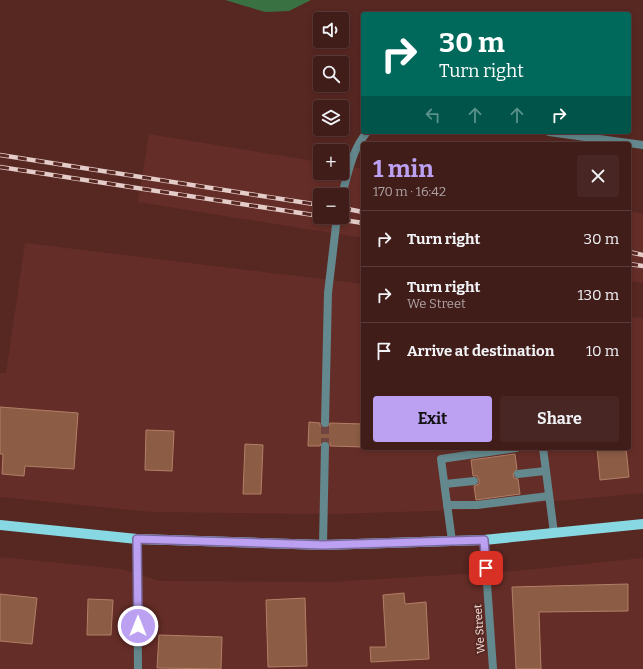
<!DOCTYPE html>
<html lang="en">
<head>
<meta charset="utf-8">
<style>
	:root { --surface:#411d1a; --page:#482623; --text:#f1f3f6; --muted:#aea2a2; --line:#5a3b39; --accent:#bca0f2 }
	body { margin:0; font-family:Bitter,serif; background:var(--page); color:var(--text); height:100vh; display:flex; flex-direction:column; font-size:15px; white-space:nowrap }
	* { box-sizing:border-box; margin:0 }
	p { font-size:13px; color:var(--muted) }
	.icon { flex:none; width:22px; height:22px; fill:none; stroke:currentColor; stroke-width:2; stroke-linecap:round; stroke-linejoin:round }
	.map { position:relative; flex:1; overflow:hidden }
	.side { position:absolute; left:361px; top:142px; width:270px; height:308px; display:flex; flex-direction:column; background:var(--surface); border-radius:4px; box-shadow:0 2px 6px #0003,0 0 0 1px var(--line) }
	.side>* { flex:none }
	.banner { position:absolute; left:361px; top:12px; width:270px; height:122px; border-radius:4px; box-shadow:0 2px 6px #0003,0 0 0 1px var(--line); background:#00695c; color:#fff; overflow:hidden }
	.fabs { position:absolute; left:313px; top:12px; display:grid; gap:8px }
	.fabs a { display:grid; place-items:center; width:36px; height:36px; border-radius:4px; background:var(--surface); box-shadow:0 2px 6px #0003,0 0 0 1px var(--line); font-size:20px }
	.pin { position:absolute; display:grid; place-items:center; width:34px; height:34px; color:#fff; margin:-17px; border-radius:8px; box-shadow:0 2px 6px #0006 }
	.me { position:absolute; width:44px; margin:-22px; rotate:0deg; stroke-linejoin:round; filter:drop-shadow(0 0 3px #0008) }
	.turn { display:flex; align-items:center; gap:14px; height:84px; padding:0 12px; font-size:18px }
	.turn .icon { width:52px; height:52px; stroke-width:2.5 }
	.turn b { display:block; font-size:28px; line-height:34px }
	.lanes { display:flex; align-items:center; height:38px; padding:0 12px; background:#0003; justify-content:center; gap:20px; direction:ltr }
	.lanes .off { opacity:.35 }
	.round { display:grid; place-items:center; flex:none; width:42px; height:42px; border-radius:4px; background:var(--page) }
	.summary { display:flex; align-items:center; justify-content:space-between; height:68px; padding:0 12px }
	h1 { font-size:24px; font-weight:700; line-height:30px; color:var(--accent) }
	.action { display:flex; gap:8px; margin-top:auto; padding:8px 12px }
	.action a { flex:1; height:46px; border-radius:4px; background:var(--accent); color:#111; font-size:16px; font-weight:700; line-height:46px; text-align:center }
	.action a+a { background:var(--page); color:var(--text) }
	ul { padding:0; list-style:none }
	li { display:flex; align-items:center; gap:12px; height:56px; padding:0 12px; border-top:1px solid var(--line) }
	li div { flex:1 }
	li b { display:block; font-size:15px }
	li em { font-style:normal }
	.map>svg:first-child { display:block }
	.built { fill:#652d27; fill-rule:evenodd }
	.water { fill:#3a7142 }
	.building { fill:#8c5c44; stroke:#b27f66 }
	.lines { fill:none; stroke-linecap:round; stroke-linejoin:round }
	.minor-tunnel { stroke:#70443f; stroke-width:8; stroke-dasharray:8 4; stroke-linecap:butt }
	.service { stroke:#63888d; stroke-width:8 }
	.minor { stroke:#63888d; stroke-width:8 }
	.primary { stroke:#88d8e3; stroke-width:10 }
	.rail-casing { stroke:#e4ccc9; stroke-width:4.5 }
	.rail { stroke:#572722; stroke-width:3; stroke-dasharray:9; stroke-linecap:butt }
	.route-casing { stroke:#7a689d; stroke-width:10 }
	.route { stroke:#bca0f2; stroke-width:7 }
	.labels { text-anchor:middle; stroke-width:4; stroke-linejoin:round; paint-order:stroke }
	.street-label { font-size:11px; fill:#fce8e6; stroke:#572722 }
</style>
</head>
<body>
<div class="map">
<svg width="643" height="669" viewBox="0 0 643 669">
	<rect width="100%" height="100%" fill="#572722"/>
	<g class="built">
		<path d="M149 134 320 162V173H342V165L363 169V238L138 202ZM320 195H342V217H320Z"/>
		<path d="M629 211 643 214V283L629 281Z"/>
		<path d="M25 243 363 284V448H629V317L643 318V493L464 510 332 514 152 512 0 497V373H6Z"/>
		<path d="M0 557 121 569 160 581 330 582 516 571 643 558V669H0Z"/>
	</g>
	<path class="water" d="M225 0H311L289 11 265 12Z"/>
	<g class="building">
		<path d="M0 407 78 413 74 469 25 466 24 476 2 474 3 454H0Z"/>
		<path d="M309 422 320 423V426L324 428H328L330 423 363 424V447L330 446V443L326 441H322L320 446H308Z"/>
		<path d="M146 430 174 431 172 471 145 470Z"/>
		<path d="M245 444 263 445 261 494H243Z"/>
		<path d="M597 448H626L629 477 600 480Z"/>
		<path d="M515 454 517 469 513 474 514 478 518 479 520 494 476 500 474 486 479 484V480L477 476H473L471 460Z"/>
		<path d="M628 584V611L539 612 541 669H516L512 587Z"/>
		<path d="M404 593 405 604 426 602 429 659 371 662 370 647H386L383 595Z"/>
		<path d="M0 594 37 598 32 644 0 641Z"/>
		<path d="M305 598 307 666 268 667 266 600Z"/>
		<path d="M88 599 113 600 111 635H87Z"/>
		<path d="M159 635 222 637 221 669 157 668Z"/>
	</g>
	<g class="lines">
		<path class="minor-tunnel" d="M325 446V423"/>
		<g class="service">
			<path d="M543 448 554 533"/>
			<path d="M518 474 545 471"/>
			<path d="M445 484 474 481"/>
			<path d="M447 505H477L549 496"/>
			<path d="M452 541 441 459 516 448"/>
		</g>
		<g class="minor">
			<path d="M549 132 643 145"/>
			<path d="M342 195C348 173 352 150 367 132"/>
			<path d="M325 423 328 293 337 217"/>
			<path d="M137 539 138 669"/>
			<path d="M484 540 493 669"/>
			<path d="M323 545 325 446"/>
		</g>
		<path class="primary" d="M0 525 137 539 323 545 484 540 643 524"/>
		<defs>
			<g id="rail">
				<path d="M0 155 320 205"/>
				<path d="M0 167 320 216"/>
				<path d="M342 208 363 212"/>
				<path d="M324 217 363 223"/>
				<path d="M629 252 643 255"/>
				<path d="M629 264 643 266"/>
			</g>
		</defs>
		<use href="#rail" class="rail-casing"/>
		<use href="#rail" class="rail"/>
	</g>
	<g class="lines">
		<defs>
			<path id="route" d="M138 626 137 539 323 545 484 540 486 568"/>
		</defs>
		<use href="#route" class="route-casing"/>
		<use href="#route" class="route"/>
	</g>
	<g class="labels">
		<g class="street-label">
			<text transform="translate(479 629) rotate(-94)" y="4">We Street</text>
		</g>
	</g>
</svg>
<div class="fabs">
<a><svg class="icon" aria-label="sound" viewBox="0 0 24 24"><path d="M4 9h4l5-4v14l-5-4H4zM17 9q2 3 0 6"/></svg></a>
<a><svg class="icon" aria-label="search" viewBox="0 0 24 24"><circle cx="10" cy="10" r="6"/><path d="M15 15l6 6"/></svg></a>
<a><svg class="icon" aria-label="layers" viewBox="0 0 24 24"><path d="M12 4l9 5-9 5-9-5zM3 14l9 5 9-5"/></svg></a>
<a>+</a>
<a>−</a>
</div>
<div class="pin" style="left:486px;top:568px;background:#d93025"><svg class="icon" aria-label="arrive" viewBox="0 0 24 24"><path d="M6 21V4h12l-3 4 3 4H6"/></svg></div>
<svg class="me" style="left:138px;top:626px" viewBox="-20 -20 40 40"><circle r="17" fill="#bca0f2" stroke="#fff" stroke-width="3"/><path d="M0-11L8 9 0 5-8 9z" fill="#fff"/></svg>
<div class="banner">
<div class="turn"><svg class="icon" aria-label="right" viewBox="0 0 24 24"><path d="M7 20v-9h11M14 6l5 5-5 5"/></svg><div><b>30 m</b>Turn right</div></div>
<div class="lanes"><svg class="icon off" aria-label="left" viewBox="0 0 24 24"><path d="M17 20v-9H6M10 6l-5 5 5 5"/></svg><svg class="icon off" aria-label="ahead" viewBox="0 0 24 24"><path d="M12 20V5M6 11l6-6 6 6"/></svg><svg class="icon off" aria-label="ahead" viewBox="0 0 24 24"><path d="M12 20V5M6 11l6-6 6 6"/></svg><svg class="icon" aria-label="right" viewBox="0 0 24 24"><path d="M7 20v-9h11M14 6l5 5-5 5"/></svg></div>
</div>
<section class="side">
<div class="summary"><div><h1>1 min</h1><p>170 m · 16:42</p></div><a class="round"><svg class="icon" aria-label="close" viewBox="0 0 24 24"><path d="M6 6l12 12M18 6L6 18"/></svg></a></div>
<ul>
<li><svg class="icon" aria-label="right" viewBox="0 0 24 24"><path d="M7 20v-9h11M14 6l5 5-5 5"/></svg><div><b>Turn right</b></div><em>30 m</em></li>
<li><svg class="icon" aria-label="right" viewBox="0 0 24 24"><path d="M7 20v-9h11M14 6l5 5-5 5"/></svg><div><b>Turn right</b><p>We Street</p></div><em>130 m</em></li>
<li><svg class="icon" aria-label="arrive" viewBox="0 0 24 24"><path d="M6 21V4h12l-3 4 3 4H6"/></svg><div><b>Arrive at destination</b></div><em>10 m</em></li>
</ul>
<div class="action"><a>Exit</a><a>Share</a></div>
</section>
</div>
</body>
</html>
